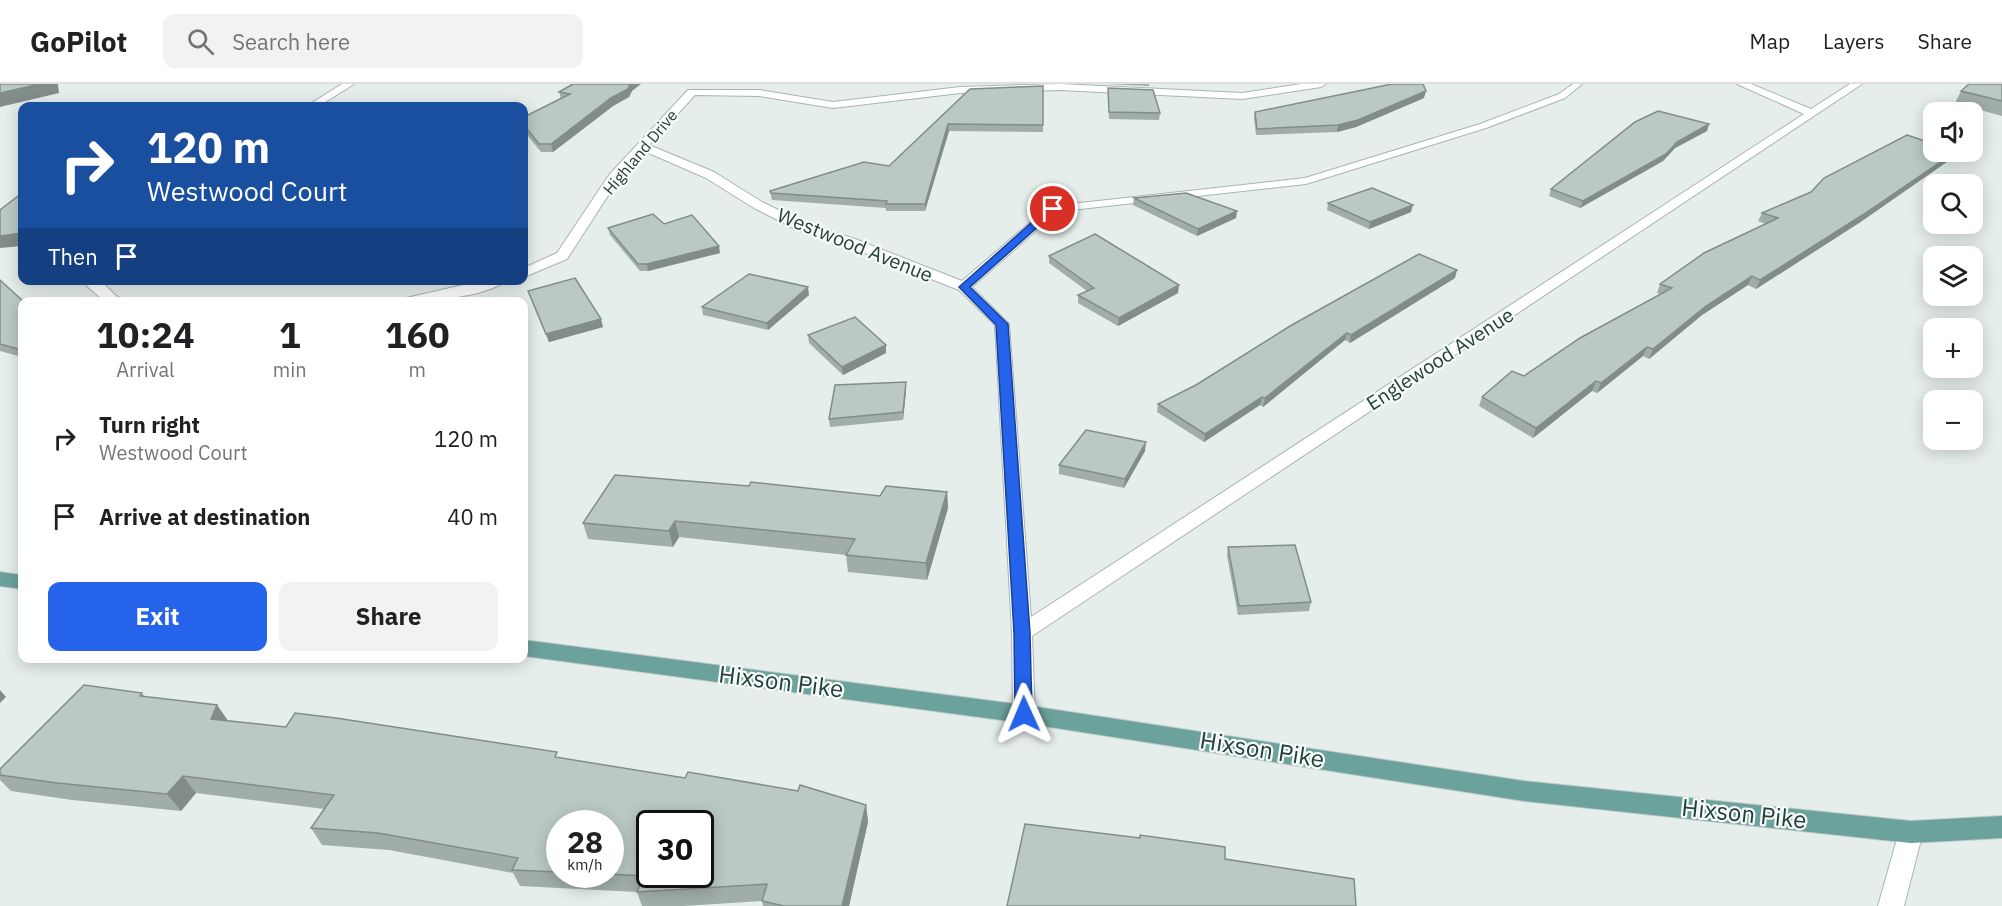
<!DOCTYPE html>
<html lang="en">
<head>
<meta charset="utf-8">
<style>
	:root { --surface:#fff; --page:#f2f2f2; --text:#202124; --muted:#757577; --line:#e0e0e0; --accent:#2563eb }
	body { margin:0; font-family:"IBM Plex Sans",sans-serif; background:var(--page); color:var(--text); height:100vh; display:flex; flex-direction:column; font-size:22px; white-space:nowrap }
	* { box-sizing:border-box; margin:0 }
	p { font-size:20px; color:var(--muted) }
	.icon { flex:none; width:33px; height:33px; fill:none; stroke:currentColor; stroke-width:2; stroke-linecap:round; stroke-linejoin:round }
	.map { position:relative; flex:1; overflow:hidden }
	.side { position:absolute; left:18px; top:213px; width:510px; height:366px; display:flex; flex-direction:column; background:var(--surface); border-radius:12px; box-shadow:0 3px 15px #0003 }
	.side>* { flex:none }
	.hud { position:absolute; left:18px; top:18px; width:510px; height:183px; border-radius:12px; box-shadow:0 3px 15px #0003; background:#1a4fa0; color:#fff; overflow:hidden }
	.buttons { position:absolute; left:1923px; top:18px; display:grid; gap:12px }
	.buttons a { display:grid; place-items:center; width:60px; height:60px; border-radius:12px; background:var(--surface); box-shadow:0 3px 15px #0003; font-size:30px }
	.speed { position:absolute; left:546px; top:726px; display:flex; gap:12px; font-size:30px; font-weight:700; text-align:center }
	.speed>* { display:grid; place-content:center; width:78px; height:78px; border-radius:50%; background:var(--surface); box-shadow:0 3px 15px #0003; line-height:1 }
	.speed small { font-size:15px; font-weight:400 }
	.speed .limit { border:3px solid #111; border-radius:9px; background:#fff; color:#111 }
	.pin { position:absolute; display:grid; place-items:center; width:51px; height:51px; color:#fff; margin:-26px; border:3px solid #fff; border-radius:50%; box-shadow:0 2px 6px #0007 }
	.me { position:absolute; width:66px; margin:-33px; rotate:359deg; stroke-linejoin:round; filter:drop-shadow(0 0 4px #0008) }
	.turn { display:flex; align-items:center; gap:21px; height:126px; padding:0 30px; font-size:27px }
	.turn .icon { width:78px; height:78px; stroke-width:2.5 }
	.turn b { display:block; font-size:42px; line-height:51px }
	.then { display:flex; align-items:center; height:57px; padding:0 30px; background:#0003; gap:12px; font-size:22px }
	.eta { display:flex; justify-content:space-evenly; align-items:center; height:102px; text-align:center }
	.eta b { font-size:36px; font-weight:700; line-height:42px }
	.primary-button { display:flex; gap:12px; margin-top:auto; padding:12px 30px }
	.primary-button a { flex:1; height:69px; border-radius:12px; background:var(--accent); color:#fff; font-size:24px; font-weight:700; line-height:69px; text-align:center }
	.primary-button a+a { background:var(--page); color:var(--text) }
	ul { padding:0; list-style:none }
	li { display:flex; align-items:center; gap:18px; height:78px; padding:0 30px }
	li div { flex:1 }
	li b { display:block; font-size:22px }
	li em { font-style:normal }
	header { display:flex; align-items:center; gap:36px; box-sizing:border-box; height:84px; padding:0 30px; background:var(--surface); border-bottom:2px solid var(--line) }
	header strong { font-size:28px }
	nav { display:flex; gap:33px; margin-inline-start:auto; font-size:21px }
	.search { width:420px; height:54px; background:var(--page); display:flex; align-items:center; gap:15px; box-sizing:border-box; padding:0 21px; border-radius:12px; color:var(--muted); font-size:22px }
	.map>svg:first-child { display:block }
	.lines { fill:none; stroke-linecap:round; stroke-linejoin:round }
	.service-casing { stroke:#a7b6b3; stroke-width:2 }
	.minor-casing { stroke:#a7b6b3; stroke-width:2 }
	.primary-casing { stroke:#c2cac8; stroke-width:2 }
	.service { fill:#fff; fill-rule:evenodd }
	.minor { fill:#fff; fill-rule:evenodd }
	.primary { fill:#6ba29b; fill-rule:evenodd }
	.wall { fill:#a0ada9; fill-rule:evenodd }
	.shaded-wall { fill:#828d89 }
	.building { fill:#bac9c4; stroke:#828d89; stroke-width:1.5; fill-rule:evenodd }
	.route { fill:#2563eb; stroke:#184099; stroke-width:1.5 }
	.labels { text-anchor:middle; stroke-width:4.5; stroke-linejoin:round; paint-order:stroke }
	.far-street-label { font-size:16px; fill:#24403c; stroke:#f6faf9 }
	.street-label { font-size:20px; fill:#24403c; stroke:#f6faf9 }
	.near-street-label { font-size:24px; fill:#24403c; stroke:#f6faf9 }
</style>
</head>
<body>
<header>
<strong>GoPilot</strong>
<div class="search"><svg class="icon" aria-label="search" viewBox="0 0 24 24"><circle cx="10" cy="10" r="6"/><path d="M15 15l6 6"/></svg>Search here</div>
<nav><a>Map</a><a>Layers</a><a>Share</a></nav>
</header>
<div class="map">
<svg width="2002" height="822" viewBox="0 0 2002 822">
	<rect width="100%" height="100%" fill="#e5eeeb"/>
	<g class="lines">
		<defs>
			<path id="service" d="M1573 0H1582L1565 14 1486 44 1306 100 1053 128 1048 125 1053 122 1305 94 1480 40 1559 10Z"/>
			<g id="minor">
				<path d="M342 0H354L319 22H307Z"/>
				<path d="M1060 0 1242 9 1301 0H1326L1321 3 1242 15 1059 6 960 9 833 24 759 12 695 11 649 61 714 88 762 118 805 139 855 155 962 197 1049 122H1057L1059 125 1057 128 972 203 1009 240 1031 533 1804 30 1737 0H1751L1811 25 1850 0H1862L1032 552 1035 630 1032 636 1024 639 1016 636 1013 630 1012 549 995 241 959 206 845 161 795 145 754 124 706 94 644 67 618 96 567 175 524 193V184L557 169 609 91 688 6H759L833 18 960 3Z"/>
				<path d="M86 196H100L116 212 128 218H105L87 202Z"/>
				<path d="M485 196H507C488 213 424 218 399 218L406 214Z"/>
				<path d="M1911 737 1920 740 1923 748 1904 822H1878L1899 748 1902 740Z"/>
			</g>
			<g id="primary">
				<path d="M0 488 22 491V505L0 502Z"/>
				<path d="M524 556 1024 621 1524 697 1911 737 2002 732V754L1911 759 1524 717 1024 639 524 572Z"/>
			</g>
		</defs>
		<use href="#service" class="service-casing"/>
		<use href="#minor" class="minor-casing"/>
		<use href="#primary" class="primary-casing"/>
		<use href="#service" class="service"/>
		<use href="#minor" class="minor"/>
		<use href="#primary" class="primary"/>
	</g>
	<g class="wall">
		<path d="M1108 0H1149V2Z"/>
		<path d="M2002 0V32L1955 19 1961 7Z"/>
		<path d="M1043 2V48L949 47 925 127H886V124L772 116 770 107 889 82 970 5Z"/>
		<path d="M1108 4 1160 29 1159 36 1109 35Z"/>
		<path d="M632 7 629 13 613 22 553 68H541L524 47V41L561 15 559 8Z"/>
		<path d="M1424 14 1356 43 1337 48 1256 51 1254 34 1255 28Z"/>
		<path d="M1709 40 1707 47 1675 64 1663 77 1580 124 1549 112 1551 105Z"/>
		<path d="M1955 68 1951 75 1859 139 1756 205 1748 201 1702 231 1649 275 1643 272 1597 309 1592 307 1533 354 1479 322 1482 313 1524 292 1660 210 1657 209 1660 200 1766 140 1758 137 1762 129Z"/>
		<path d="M1134 114 1236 134 1197 152 1133 121Z"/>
		<path d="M1328 119 1411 128 1369 145 1327 126Z"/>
		<path d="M664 140 720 169 648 187H640L610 151 608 144Z"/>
		<path d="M1049 172 1178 209 1118 242 1078 219V211L1087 207 1049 179Z"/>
		<path d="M1455 194 1350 259 1345 256 1263 323 1260 321 1204 358 1157 328 1158 320Z"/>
		<path d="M0 196 22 218V273L0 267Z"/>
		<path d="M528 207 603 243 549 258Z"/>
		<path d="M809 211 768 246 703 231 702 223Z"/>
		<path d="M808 251 886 269 843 291 809 259Z"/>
		<path d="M906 298V306L903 336 830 343 829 335Z"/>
		<path d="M1145 367 1124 404 1059 390V381Z"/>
		<path d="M947 408 948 424 927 496 848 488 846 471 679 453 673 463 588 455 583 439 880 412Z"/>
		<path d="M1228 463 1311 518 1309 527 1238 531 1227 472Z"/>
		<path d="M142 609 145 613 228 637 560 674 685 694 866 721 868 738 849 822H763L762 817 684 822H642L637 808 520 802 513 789 389 766 322 761 311 744 324 725 196 709 181 727 72 716 11 707 0 696V685ZM560 740 610 790H560Z"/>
	</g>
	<g class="shaded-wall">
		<path d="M40 0H58L59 9 0 23V9Z"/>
		<path d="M630 0H641L632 7 629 13 613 22 553 68 551 60Z"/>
		<path d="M1426 7 1424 14 1356 43 1337 48 1338 41Z"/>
		<path d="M948 40 949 47 925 127V120Z"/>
		<path d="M1709 40 1707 47 1675 64 1663 77 1580 124 1583 117 1677 58Z"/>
		<path d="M1955 68 1951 75 1859 139 1756 205 1760 196Z"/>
		<path d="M1413 121 1411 128 1369 145 1370 138Z"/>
		<path d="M1237 127 1236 134 1197 152 1198 145Z"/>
		<path d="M22 149V162L0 164V152Z"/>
		<path d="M719 162 720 169 648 187 647 180Z"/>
		<path d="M1457 186 1455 194 1350 259 1351 251Z"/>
		<path d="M1752 192 1748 201 1702 231 1649 275 1653 265 1706 222Z"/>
		<path d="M1179 201 1178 209 1118 242 1119 234Z"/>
		<path d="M808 203 809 211 768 246 767 239Z"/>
		<path d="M601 235 603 243 549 258 546 250Z"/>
		<path d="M1347 249 1345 256 1263 323 1265 314Z"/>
		<path d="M886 261V269L843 291 842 283Z"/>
		<path d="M1647 263 1643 272 1597 309 1601 299Z"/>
		<path d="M1596 297 1592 307 1533 354 1536 344Z"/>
		<path d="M906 298V306L903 336V328Z"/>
		<path d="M1262 313 1260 321 1204 358 1205 350Z"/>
		<path d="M1146 358 1145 367 1124 404 1125 395Z"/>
		<path d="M947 408 948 424 927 496 926 479Z"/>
		<path d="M675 437 679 453 673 463 669 447Z"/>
		<path d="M0 606 6 613 0 619Z"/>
		<path d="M217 621 229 638 211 635Z"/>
		<path d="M183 692 196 709 181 727 167 710Z"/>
		<path d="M866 721 868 738 849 822H842Z"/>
	</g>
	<g class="building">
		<path d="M0 0H40L0 9Z"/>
		<path d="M573 0H630L628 5 611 14 551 60H539L524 41V33L570 10 559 8Z"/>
		<path d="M1392 0H1423L1426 7 1358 36 1338 41 1257 45 1255 28Z"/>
		<path d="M1969 0H2002V17L1961 7Z"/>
		<path d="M1043 2V41L948 40 925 120H886L887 117 771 109 770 107 864 78 889 82 970 5Z"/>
		<path d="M1108 4 1153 6 1160 29 1109 28Z"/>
		<path d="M1658 27 1709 40 1677 58 1666 70 1583 117 1551 105 1635 38Z"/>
		<path d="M1907 51 1934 60V68H1955L1864 130 1760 196 1752 192 1706 222 1653 265 1647 263 1601 299 1596 297 1536 344 1482 313 1512 287 1524 292 1580 254 1672 204 1660 200 1704 169 1778 134 1762 129 1811 108 1824 94Z"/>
		<path d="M1372 104 1413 121 1370 138 1328 119Z"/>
		<path d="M22 109V149L0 152V126Z"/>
		<path d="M1186 109 1237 127 1198 145 1134 114Z"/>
		<path d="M653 130 664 140 692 131 719 162 647 180H638L608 144Z"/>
		<path d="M1095 150 1179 201 1119 234 1078 211 1094 204 1049 172Z"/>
		<path d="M1419 170 1457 186 1351 251 1347 249 1265 314 1262 313 1205 350 1158 320 1196 301 1290 242Z"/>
		<path d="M749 190 808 203 767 239 702 223Z"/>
		<path d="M575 194 601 235 546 250 528 207Z"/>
		<path d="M0 196 24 218H22V266L0 260Z"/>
		<path d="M855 233 886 261 842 283 808 251Z"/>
		<path d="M906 298 903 328 829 335 835 301Z"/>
		<path d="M1086 346 1146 358 1125 395 1059 381Z"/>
		<path d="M615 391 749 402 751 398 880 412 886 402 947 408 926 479 846 471 855 455 675 437 669 447 583 439Z"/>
		<path d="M1295 461 1311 518 1239 522 1228 463Z"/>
		<path d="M84 601 142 609 140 612 217 621 211 635 286 643 295 629 336 634 557 668 555 673 685 694 688 688 798 707 800 701 866 721 842 822H784L762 817 767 800 637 808 644 792 609 790H610V740H560V788L512 786 518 774 378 749 311 744 334 711 183 692 167 710 57 699 0 691V685ZM650 740H700V790H650Z"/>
		<path d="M1025 740 1140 754V751L1225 763V775L1354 795 1356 822H1007Z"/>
	</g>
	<path class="route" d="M1049 123 1058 125 970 203 1008 240 1030 549 1032 630 1030 634 1024 636 1018 634 1015 630 1014 549 996 241 959 203Z"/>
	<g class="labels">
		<g class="far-street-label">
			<text transform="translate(640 68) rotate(-50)" y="6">Highland Drive</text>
		</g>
		<g class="street-label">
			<text transform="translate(855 161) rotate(22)" y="7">Westwood Avenue</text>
			<text transform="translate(1440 275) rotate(-33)" y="7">Englewood Avenue</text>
		</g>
		<g class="near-street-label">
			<text transform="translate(781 598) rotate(7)" y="8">Hixson Pike</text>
			<text transform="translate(1262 666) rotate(9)" y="8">Hixson Pike</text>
			<text transform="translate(1744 730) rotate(6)" y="8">Hixson Pike</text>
		</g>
	</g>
</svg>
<div class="buttons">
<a><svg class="icon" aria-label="sound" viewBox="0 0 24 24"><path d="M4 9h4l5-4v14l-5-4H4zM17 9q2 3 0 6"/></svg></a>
<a><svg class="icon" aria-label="search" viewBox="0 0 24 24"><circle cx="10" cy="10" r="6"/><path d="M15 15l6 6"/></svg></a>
<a><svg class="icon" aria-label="layers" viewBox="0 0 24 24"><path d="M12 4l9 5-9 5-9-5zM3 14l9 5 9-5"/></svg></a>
<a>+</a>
<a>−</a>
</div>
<div class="speed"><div>28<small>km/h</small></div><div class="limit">30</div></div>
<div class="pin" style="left:1053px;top:125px;background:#d93025"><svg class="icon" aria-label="arrive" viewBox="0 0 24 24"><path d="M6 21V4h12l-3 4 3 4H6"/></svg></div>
<svg class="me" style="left:1024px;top:630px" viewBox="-20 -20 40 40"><path d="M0-17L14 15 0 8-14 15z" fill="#2563eb" stroke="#fff" stroke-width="4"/></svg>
<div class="hud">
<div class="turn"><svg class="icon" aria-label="right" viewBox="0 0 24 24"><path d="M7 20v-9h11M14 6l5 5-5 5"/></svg><div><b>120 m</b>Westwood Court</div></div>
<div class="then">Then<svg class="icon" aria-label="arrive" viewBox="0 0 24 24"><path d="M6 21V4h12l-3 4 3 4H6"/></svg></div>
</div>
<section class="side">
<div class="eta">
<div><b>10:24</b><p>Arrival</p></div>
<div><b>1</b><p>min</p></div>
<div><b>160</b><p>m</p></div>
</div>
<ul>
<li><svg class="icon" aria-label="right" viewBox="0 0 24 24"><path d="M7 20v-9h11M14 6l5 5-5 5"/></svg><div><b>Turn right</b><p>Westwood Court</p></div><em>120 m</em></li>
<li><svg class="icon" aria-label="arrive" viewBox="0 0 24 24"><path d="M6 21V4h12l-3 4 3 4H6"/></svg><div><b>Arrive at destination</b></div><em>40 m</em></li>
</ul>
<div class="primary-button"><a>Exit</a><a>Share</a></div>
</section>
</div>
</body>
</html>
